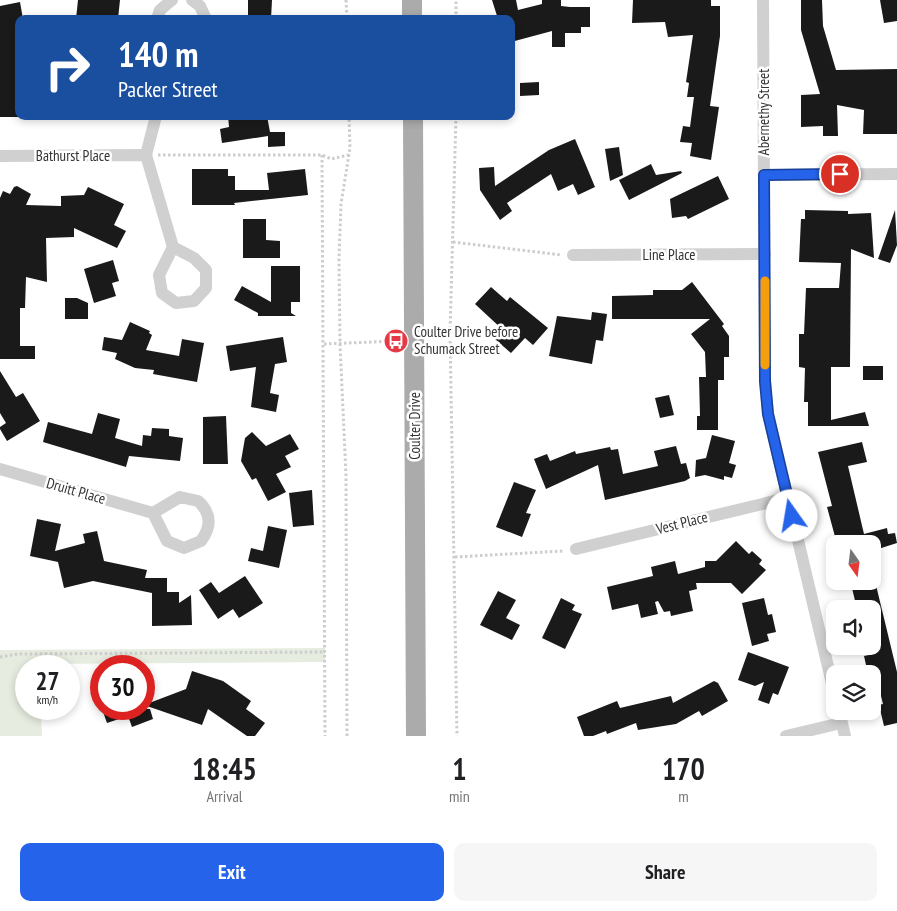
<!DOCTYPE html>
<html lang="en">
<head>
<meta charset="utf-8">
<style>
	:root { --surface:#fff; --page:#f6f6f6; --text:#202124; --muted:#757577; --accent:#2563eb }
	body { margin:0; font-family:"PT Sans Narrow",sans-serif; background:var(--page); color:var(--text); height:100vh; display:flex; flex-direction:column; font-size:19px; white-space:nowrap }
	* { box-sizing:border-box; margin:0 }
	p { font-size:16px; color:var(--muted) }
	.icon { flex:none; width:28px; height:28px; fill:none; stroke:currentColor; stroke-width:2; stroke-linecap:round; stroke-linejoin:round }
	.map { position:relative; height:736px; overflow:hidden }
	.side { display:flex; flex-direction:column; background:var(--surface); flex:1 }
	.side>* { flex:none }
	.guide { position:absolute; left:15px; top:15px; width:500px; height:105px; border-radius:10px; box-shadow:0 2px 8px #0003; background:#1a4fa0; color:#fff; overflow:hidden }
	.needle { width:32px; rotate:166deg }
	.controls { position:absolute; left:826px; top:535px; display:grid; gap:10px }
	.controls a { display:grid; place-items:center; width:55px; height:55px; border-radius:10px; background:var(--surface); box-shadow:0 2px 8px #0003; font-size:25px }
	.speed { position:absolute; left:15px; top:655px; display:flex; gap:10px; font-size:25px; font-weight:700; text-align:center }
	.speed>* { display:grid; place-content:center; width:65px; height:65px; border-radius:50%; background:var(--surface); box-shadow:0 2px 8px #0003; line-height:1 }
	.speed small { font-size:12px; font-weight:400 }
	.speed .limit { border:8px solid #d22; background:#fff; color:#111 }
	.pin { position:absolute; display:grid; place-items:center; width:42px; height:42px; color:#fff; margin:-21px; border:2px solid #fff; border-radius:50%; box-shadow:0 1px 5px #0007 }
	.me { position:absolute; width:55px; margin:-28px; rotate:347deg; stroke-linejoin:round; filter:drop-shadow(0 0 4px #0008) }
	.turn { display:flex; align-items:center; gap:18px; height:105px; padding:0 20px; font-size:22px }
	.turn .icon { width:65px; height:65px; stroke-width:2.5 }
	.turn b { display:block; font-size:35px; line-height:42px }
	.eta { display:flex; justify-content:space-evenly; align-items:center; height:85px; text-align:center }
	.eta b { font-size:30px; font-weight:600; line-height:35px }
	.primary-button { display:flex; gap:10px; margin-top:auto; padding:10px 20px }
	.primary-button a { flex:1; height:58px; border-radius:10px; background:var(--accent); color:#fff; font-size:20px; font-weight:600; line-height:58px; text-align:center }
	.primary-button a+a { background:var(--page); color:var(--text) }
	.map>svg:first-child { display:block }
	.green { fill:#e6ecdf }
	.building { fill:#1a1a1a }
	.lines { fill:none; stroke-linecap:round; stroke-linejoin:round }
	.path { stroke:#cdcdcd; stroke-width:3; stroke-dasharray:2.5 2.5; stroke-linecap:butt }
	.minor { stroke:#d0d0d0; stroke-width:12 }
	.primary { stroke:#ababab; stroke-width:20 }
	.route-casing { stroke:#184099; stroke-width:12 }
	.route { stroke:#2563eb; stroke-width:9 }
	.slow { stroke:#f59e0b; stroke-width:9 }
	.labels { text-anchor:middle; stroke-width:5; stroke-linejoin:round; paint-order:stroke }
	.street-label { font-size:15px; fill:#333; stroke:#fff }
	.poi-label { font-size:15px; fill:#333; stroke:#fff; text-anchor:start }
</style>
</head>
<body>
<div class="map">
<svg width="897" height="736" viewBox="0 0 897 736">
	<rect width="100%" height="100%" fill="#fff"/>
	<path class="green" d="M325 648V662L40 664V666H26V709H41L42 736H0V650Z"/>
	<g class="building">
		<path d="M78 0H120L118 19H76Z"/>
		<path d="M248 0H272L271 19H248Z"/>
		<path d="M492 0H516L518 10 542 4V0H561V6L570 7H590V27H581V33H565V47H552V31L511 42V19H498Z"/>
		<path d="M633 0H711V6H720V36L710 106 719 107 711 160 690 156 692 143 680 142 683 126 690 127 694 97H687L689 83 686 82 693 35 668 37 665 22 632 23Z"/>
		<path d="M801 0H822L823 26 836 70 897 69V134H863L864 110 837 105 838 136H823V126L801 127V95L820 94 801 30Z"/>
		<path d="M880 0H897V21L884 23Z"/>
		<path d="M20 2 23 19H19V117H0V6Z"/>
		<path d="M539 82V95L520 96V83Z"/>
		<path d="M228 116H267L270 132H285V146L268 147V136L222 143 220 129 229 127Z"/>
		<path d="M575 139 595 187 578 195 573 184 558 191 551 174 507 203 512 211 500 220 480 190 479 168 494 167 495 186 549 150Z"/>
		<path d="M619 147 623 175 610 181 605 149Z"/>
		<path d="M651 164 656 175 681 171 682 173 629 200 619 180Z"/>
		<path d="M192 169H228V176H235V190H269L267 173 305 169 308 195 234 203 235 205H192Z"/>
		<path d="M718 176 729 199 688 219 686 216 672 218 670 199Z"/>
		<path d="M17 186 31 194 26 205 61 206V196L84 195 88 187 124 204 114 225 126 231 117 248 74 228V237L46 238 47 282 26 277 25 308H20V346H35V359H0V198L3 191 10 194 14 187Z"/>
		<path d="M805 210 848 211V214L871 213 874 258 851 249 850 367H831V420L865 412 869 426H808V402H804L805 368 799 367V334H804L806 288H839L841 263 799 262 801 219H805Z"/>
		<path d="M895 210 897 245 890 263 878 259Z"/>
		<path d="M243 219H266V240L280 241V258H243Z"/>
		<path d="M113 260 119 281 112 283 116 296 94 303 84 269Z"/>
		<path d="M271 266H300V302H291V313L296 316H258V313L234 300 242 286 271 302Z"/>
		<path d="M692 282 724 324 722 326 729 336V357H724V380H718V430H697V416H700L699 377H706L705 352 691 334 710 319H612V296L653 295V290H682Z"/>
		<path d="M491 287 507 301 510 297 548 328 533 345 525 338 511 353 495 339 503 330 475 304Z"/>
		<path d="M65 298H77L88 303V319H65Z"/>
		<path d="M592 312 607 314 603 341 596 340 592 364 549 356 557 316 591 320Z"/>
		<path d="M130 322 150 331 149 333 152 335 146 350 179 356 182 339 204 343 197 382 153 374 154 370 135 368 115 359 117 353 102 350 104 337 122 340Z"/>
		<path d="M283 337 287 362 275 364 270 393 279 395 276 412 251 407 256 367 230 371 226 346Z"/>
		<rect x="863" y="366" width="20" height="14"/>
		<path d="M0 371 16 397 23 393 40 421 7 441 0 429V427L6 423 0 413Z"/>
		<path d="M669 395 674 415 660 418 655 398Z"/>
		<path d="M98 413 120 419 115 438 142 446 143 435 151 436 152 428 169 429V436L183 438 180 461 129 456 126 467 43 442 48 422 92 434Z"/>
		<path d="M226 416 228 464H203V417Z"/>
		<path d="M252 432 266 446 290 434 299 449 285 456 291 467 276 474 286 492 268 501 256 478 252 480 241 461 245 438Z"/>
		<path d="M712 435 735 441 729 463 736 465 732 478 724 476V480L705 475 695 477 696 460 706 458Z"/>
		<path d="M862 442 867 462 848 466 864 534 887 528 888 534 895 533 897 543 875 550 874 544H837L827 507 832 506 818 452Z"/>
		<path d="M676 446 681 464 686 463 690 478 685 481 605 500 598 465 546 489 534 459 547 454 550 461 575 451 576 454 610 447 611 450 618 449 623 474 658 466 654 451Z"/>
		<path d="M514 482 536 490 526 513 531 514 522 537 496 527Z"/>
		<path d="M312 490 314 525 293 527 289 493Z"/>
		<path d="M37 519 61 524 55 551 85 543 83 534 97 531 104 561 147 570 145 578H167V592H179V603L191 595 192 625 152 626V593L93 581 64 588 58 562 30 556Z"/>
		<path d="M268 526 287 530 279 568 248 561 251 548 263 551Z"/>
		<path d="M736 541 749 554 752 551 762 560 759 564 766 570 742 594 731 583H696L697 589 689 591 693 611 671 616 670 611 664 612 658 601 655 602 658 614 641 618 638 604 612 610 607 587 653 576 651 567 675 561 678 574 705 567V561H716Z"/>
		<path d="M245 576 263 603 239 618 233 609 218 619 199 590 211 582 219 593Z"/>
		<path d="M861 581H875L897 672V723L884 726 879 705 883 704 876 676 868 674 864 656 869 655 866 646H872V609H857L851 584Z"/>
		<path d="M498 591 516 600 506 618 520 625 512 640 480 625Z"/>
		<path d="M561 598 575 605 572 610 582 614 565 649 542 638Z"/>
		<path d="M764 598 768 615 772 614 776 632 767 634 769 641 752 646 742 603Z"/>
		<path d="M748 652 789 667 778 695 773 693 769 704 758 700 764 682 755 686 738 680Z"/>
		<path d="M192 671 223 681 251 701 246 709 265 723 255 736H247L208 709 202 725 144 705 186 689Z"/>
		<path d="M714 681 718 683 728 701 702 716 699 711 676 724 638 730 636 723 607 734 606 731 593 736H584L577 717 617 701 620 708 671 696 673 703Z"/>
		<path d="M102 709H150L153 719 132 727 128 716 107 723Z"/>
	</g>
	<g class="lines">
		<g class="path">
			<path d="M346 0 347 19"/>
			<path d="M456 19V0"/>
			<path d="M456 116 450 333 457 736"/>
			<path d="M158 155H322L331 159 349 155"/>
			<path d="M322 155 325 736"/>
			<path d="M453 242 562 255"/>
			<path d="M434 334 450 333"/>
			<path d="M324 344 396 341"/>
			<path d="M455 557 563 551"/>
			<path d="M0 657 18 654 325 652"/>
			<path d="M347 736 346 476 340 344 339 259 341 204 350 148 349 116"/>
		</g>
		<g class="minor">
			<path d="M192 0 200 6 206 19"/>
			<path d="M763 0 765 381 768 414 835 696"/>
			<path d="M157 19 160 10 172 0"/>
			<path d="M146 155 156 116"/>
			<path d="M0 156 146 155 173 247 194 258 206 270V288L194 301 176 303 162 293 159 275 173 247"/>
			<path d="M764 175 897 174"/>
			<path d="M573 255 765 254"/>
			<path d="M0 469 153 513"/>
			<path d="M180 497 198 501C211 513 212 526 201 541L184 548 167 541 153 513Z"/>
			<path d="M576 549 787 498"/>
			<path d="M839 711 845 736"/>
			<path d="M786 736 841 723"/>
		</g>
		<g class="primary">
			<path d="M412 0V19"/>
			<path d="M413 116 416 736"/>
		</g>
	</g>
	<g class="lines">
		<defs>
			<path id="route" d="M792 516 768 414 765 381 764 175 840 174"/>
		</defs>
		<use href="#route" class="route-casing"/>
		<use href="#route" class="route"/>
		<path class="slow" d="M765 281V365"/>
	</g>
	<defs>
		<symbol id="bus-disc" viewBox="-11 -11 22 22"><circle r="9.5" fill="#e63946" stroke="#fff"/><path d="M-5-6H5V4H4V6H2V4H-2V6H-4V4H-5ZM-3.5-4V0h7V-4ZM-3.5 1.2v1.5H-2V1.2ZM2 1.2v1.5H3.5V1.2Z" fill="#fff"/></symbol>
	</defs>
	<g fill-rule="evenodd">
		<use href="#bus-disc" x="382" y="327" width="28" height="28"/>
	</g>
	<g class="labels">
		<g class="street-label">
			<text transform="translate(764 112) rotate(-90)" y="5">Abernethy Street</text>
			<text x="73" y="161">Bathurst Place</text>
			<text x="669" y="260">Line Place</text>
			<text transform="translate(415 426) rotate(-90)" y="5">Coulter Drive</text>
			<text transform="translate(76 491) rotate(16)" y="5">Druitt Place</text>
			<text transform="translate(682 523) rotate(-14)" y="5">Vest Place</text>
		</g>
		<g class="poi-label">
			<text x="414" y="337">Coulter Drive before<tspan x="414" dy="17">Schumack Street</tspan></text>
		</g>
	</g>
</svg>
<div class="controls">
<a><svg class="needle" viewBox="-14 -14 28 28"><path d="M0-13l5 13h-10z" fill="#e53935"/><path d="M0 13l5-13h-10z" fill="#757577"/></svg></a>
<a><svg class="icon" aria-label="sound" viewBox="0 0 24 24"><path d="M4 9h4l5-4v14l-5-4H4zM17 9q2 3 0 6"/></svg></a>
<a><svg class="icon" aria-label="layers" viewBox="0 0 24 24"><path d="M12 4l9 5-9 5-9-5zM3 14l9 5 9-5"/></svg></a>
</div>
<div class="speed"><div>27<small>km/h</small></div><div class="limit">30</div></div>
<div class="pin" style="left:840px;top:174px;background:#d93025"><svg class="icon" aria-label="arrive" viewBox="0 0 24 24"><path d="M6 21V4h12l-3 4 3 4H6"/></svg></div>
<svg class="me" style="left:792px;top:516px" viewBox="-20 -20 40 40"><circle r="19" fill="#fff"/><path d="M0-13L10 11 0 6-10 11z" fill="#2563eb"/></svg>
<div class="guide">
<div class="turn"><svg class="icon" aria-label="right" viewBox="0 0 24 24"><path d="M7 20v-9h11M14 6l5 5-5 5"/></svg><div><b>140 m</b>Packer Street</div></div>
</div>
</div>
<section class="side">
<div class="eta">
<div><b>18:45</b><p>Arrival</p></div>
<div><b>1</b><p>min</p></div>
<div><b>170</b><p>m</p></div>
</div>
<div class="primary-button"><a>Exit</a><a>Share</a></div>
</section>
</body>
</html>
